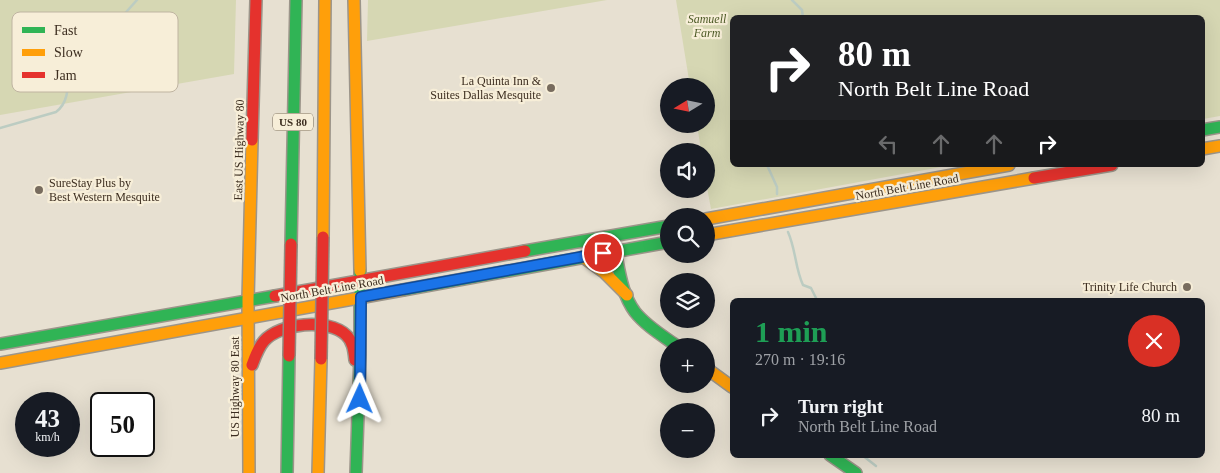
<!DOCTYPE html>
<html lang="en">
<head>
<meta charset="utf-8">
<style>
	:root { --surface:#171b24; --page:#242831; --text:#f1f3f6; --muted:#9ea1a6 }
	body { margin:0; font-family:Georgia,serif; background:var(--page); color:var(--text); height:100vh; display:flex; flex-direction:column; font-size:19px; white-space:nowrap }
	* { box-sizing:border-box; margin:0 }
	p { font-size:16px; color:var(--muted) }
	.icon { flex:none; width:28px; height:28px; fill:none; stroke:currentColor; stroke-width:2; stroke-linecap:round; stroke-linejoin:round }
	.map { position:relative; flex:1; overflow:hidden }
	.details { position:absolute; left:730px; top:298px; width:475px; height:160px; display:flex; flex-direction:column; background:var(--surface); border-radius:8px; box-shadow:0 5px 20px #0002 }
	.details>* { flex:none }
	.hud { position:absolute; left:730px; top:15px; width:475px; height:152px; border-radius:8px; box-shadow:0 5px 20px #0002; background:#202124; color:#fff; overflow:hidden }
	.needle { width:32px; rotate:260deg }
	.controls { position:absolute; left:660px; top:78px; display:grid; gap:10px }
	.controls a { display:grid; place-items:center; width:55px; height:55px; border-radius:50%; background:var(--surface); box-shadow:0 5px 20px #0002; font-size:25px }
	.speed { position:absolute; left:15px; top:392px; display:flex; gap:10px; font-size:25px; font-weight:700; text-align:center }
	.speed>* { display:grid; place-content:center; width:65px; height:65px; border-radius:50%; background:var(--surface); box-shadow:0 5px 20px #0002; line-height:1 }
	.speed small { font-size:12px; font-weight:400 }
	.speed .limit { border:2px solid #111; border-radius:8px; background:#fff; color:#111 }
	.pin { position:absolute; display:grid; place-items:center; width:42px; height:42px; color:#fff; margin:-21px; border:2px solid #fff; border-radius:50%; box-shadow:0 1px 5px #0007 }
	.me { position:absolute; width:55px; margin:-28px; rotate:1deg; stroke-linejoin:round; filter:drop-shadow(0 0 4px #0008) }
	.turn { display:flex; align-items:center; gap:18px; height:105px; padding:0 25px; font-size:22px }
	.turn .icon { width:65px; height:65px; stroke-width:2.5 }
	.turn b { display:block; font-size:35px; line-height:42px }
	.lanes { display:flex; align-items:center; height:48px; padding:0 25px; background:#0003; justify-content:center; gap:25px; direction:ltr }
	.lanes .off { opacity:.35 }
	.round { display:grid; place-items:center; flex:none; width:52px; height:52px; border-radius:26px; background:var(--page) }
	.headline { display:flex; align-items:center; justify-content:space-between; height:85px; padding:0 25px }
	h1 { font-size:30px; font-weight:800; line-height:38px; color:#1e9e55 }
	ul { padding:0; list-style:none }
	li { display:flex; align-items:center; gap:15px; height:65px; padding:0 25px }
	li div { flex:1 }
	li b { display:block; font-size:19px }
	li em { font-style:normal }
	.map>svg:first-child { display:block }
	.green { fill:#d6d7b3 }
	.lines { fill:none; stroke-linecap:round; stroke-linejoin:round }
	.stream { stroke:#bcccc2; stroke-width:2.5 }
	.fast-casing { stroke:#9c958a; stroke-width:14 }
	.slow-casing { stroke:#9c958a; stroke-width:14 }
	.jam-casing { stroke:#9c958a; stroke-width:14 }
	.fast { stroke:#30b455; stroke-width:11 }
	.slow { stroke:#ff9f0a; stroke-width:11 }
	.jam { stroke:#e5322d; stroke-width:11 }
	.jam-bridge-casing { stroke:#928b80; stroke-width:14; stroke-linecap:butt }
	.jam-bridge { stroke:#e5322d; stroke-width:11 }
	.route-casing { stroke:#114b97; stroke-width:12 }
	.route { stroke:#1a73e8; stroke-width:9 }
	.poi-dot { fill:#786c5e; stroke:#f7eed8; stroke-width:2 }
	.labels { text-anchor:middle; stroke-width:4.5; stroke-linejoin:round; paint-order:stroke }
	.shield { fill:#f7eed8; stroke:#756857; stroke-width:1 }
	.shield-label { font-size:11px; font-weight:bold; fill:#3d2e20 }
	.park-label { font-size:12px; font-style:italic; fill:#4d5a26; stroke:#f7eed8 }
	.poi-label { font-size:12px; fill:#3d2e20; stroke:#f7eed8; text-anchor:end }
	.street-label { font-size:12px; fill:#3d2e20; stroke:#f7eed8 }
	.key { fill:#f7eed8; stroke:#bfb4a1; stroke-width:1 }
	.key-label { font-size:14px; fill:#3d2e20 }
</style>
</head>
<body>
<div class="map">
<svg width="1220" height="473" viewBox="0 0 1220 473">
	<rect width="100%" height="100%" fill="#e7e0d1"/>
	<g class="green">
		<path d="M0 0H236L234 74 0 115Z"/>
		<path d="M368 0H607L367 41Z"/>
		<path d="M676 0H1220V116L1203 119 1202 18H732V165H952L711 209 706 182V151H701L697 124H706V86H690Z"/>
	</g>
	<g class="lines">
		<g class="stream">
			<path d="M792 0 802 10 803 18"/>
			<path d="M0 128 56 112C73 99 66 76 69 57L79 46 118 25 119 20 137 0"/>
			<path d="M767 165 777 187V194"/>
			<path d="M788 232C796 250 795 268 803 285L811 288 817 300"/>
			<path d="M862 455 876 466"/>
		</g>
		<defs>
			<g id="fast">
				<path d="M1202 130 1220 127"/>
				<path d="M613 242C619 265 620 292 635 312 646 326 663 336 677 346"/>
				<path d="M291 244 296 0"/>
				<path d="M525 251 669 226"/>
				<path d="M403 290 669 242"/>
				<path d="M0 344 275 296"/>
				<path d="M830 455 856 473"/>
				<path d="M287 473 289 356"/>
				<path d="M356 473 360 355V271"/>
			</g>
			<g id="slow">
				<path d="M354 0 360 271"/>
				<path d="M1202 149 1220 146"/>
				<path d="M706 219 1009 165"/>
				<path d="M706 235 1034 178"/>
				<path d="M323 237 325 0"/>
				<path d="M583 257 604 272 627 295"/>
				<path d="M0 363 403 290"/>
				<path d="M706 368 732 387"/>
				<path d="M249 473 248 300 252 140"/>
				<path d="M318 473 321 359"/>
			</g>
			<g id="jam">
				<path d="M252 140 256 0"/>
				<path d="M1034 178 1112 165"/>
				<path d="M275 296 525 251"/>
				<path d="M252 365C255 357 258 348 264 341 280 323 328 318 346 335 353 341 354 351 355 360"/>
			</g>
		</defs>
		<use href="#fast" class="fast-casing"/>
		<use href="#slow" class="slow-casing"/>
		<use href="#jam" class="jam-casing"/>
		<use href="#fast" class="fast"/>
		<use href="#slow" class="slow"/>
		<use href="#jam" class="jam"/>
		<defs>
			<g id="jam-bridge">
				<path d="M289 356 291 244"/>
				<path d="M321 359 323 237"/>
			</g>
		</defs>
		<use href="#jam-bridge" class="jam-bridge-casing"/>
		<use href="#jam-bridge" class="jam-bridge"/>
	</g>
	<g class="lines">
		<defs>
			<path id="route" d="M360 399 361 297 603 253"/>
		</defs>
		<use href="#route" class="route-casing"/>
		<use href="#route" class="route"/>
	</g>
	<g class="poi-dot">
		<circle cx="551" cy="88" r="5"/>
		<circle cx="39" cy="190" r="5"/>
		<circle cx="1187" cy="287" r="5"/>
	</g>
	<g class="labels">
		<rect class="shield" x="273" y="113.5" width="40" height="17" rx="4"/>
		<g class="shield-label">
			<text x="293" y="126">US 80</text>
		</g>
		<g class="park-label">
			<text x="707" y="23">Samuell<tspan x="707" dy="14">Farm</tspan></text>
		</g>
		<g class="poi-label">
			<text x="541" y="85">La Quinta Inn &amp;<tspan x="541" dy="14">Suites Dallas Mesquite</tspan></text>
			<text x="49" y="187" text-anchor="start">SureStay Plus by<tspan x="49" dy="14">Best Western Mesquite</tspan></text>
			<text x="1177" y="291">Trinity Life Church</text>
		</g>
		<g class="street-label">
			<text transform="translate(239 150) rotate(-89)" y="4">East US Highway 80</text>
			<text transform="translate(907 187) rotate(-10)" y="4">North Belt Line Road</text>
			<text transform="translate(332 289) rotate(-10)" y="4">North Belt Line Road</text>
			<text transform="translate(235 387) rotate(-90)" y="4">US Highway 80 East</text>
		</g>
	</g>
	<rect x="12" y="12" width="166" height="80" rx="8" class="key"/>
	<rect x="22" y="27" width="23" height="6" fill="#30b455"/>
	<rect x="22" y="49" width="23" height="7" fill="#ff9f0a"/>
	<rect x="22" y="72" width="23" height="6" fill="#e5322d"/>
	<g class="key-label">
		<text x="54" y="35">Fast</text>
		<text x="54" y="57">Slow</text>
		<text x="54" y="80">Jam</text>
	</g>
</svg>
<div class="controls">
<a><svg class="needle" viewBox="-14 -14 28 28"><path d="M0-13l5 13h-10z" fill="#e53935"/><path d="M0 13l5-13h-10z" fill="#9ea1a6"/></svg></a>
<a><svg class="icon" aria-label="sound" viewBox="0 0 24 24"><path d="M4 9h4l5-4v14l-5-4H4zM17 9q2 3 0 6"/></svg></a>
<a><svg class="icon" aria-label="search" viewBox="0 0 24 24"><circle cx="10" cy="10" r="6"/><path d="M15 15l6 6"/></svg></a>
<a><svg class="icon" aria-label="layers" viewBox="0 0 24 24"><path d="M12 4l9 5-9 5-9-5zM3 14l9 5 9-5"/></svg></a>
<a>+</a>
<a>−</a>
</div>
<div class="speed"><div>43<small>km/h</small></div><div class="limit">50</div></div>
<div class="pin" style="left:603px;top:253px;background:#d93025"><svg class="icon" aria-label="arrive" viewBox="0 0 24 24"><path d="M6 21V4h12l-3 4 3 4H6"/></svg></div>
<svg class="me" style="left:360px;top:399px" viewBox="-20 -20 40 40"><path d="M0-17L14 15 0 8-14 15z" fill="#1a73e8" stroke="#fff" stroke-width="4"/></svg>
<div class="hud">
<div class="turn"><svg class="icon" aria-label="right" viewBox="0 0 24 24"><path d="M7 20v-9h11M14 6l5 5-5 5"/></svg><div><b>80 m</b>North Belt Line Road</div></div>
<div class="lanes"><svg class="icon off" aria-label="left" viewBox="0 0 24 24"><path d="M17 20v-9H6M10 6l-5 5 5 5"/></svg><svg class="icon off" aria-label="ahead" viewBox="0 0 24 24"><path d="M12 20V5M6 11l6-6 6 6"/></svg><svg class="icon off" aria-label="ahead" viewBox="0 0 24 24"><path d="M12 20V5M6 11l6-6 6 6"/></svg><svg class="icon" aria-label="right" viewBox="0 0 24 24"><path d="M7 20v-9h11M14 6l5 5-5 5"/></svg></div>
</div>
<section class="details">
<div class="headline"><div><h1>1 min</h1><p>270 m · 19:16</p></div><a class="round" style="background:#d93025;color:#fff"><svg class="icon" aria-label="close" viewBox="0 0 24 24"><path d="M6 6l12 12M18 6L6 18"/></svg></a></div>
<ul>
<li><svg class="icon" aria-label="right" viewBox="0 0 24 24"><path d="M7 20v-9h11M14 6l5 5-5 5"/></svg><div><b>Turn right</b><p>North Belt Line Road</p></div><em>80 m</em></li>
</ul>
</section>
</div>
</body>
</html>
